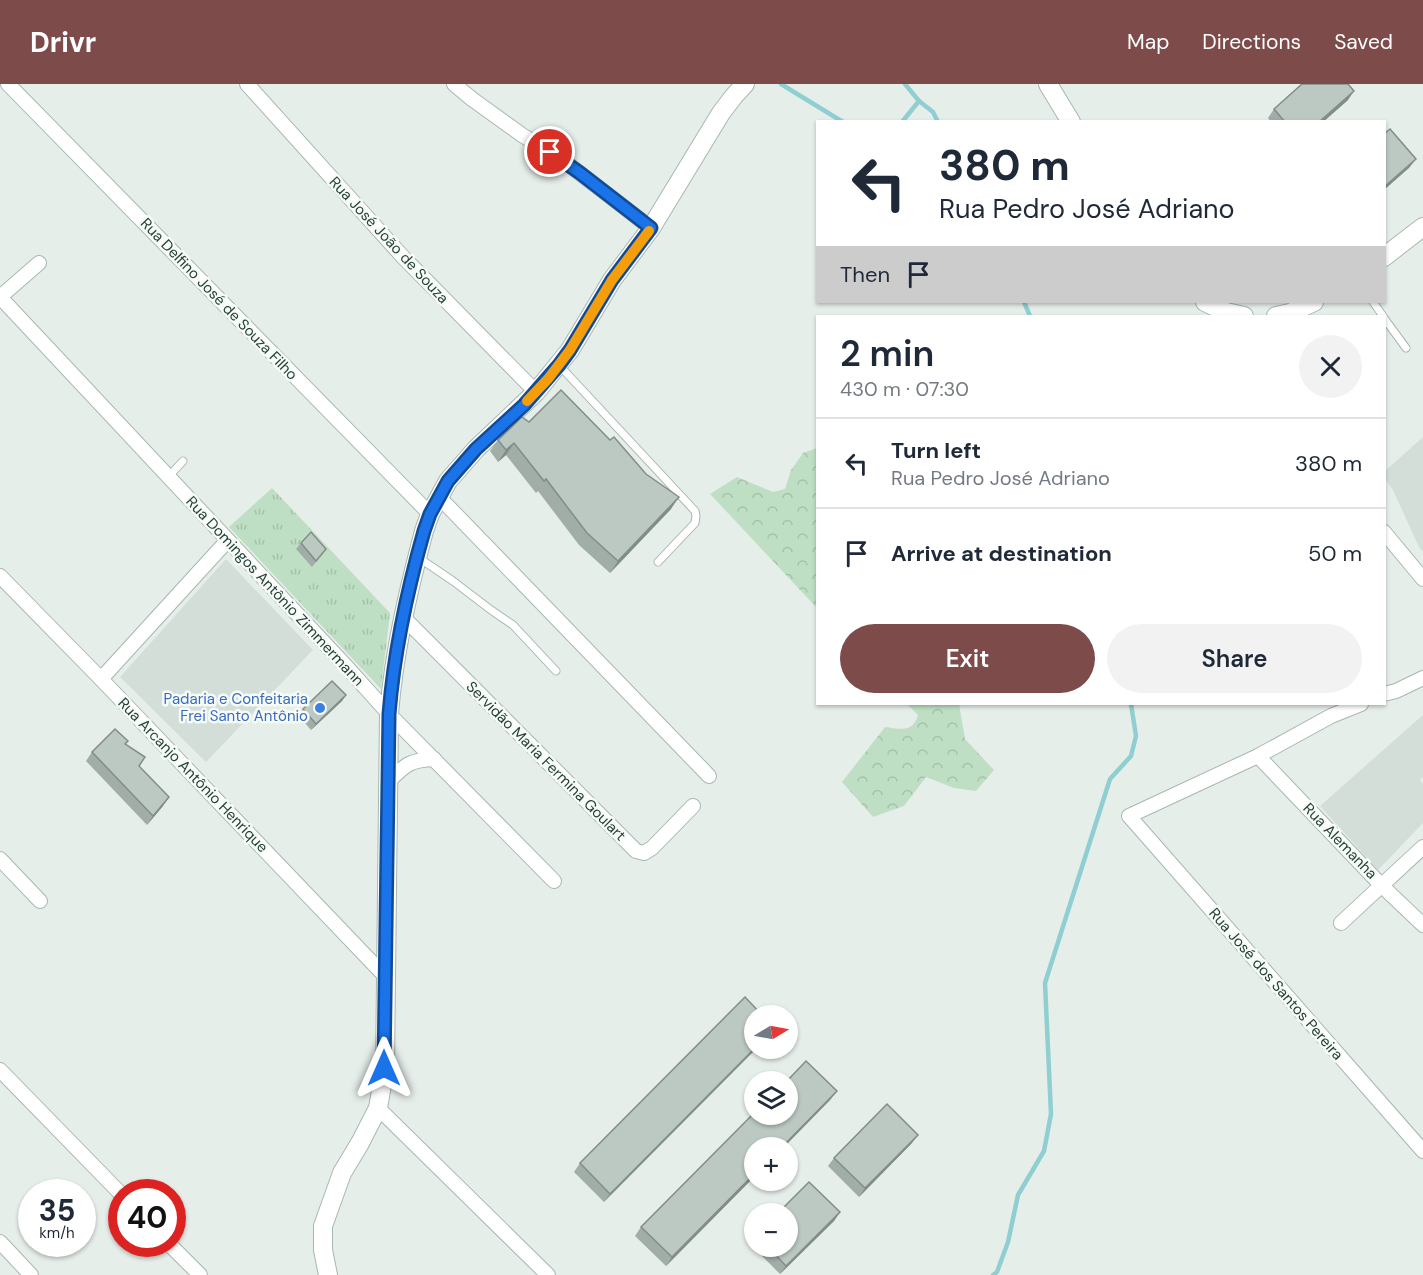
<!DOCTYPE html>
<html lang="en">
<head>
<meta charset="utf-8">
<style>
	:root { --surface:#fff; --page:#f2f2f3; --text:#1f2937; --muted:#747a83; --line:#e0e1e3; --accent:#7d4b4a }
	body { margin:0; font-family:"DM Sans",sans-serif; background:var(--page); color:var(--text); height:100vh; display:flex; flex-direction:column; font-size:22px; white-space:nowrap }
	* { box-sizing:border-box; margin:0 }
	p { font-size:20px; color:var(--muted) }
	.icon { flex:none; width:33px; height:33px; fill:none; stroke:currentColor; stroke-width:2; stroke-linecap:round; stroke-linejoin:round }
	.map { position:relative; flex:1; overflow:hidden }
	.side { position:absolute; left:816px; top:231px; width:570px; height:390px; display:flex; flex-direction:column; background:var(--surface); border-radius:0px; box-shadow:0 2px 4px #0004 }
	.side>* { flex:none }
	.guide { position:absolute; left:816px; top:36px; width:570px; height:183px; border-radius:0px; box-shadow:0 2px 4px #0004; background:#fff; color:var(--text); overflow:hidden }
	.needle { width:39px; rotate:80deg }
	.tools { position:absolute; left:744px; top:921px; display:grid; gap:12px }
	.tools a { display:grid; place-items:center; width:54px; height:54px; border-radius:50%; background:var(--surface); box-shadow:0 2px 4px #0004; font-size:30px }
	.speed { position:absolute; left:18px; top:1095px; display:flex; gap:12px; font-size:30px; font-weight:700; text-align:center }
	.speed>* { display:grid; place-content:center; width:78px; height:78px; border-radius:50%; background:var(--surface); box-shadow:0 2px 4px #0004; line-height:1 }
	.speed small { font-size:15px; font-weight:400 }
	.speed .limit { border:9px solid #d22; background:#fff; color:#111 }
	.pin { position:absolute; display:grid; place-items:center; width:51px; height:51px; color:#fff; margin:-26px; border:3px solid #fff; border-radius:50%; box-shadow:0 2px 6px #0007 }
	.me { position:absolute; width:66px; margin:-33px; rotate:0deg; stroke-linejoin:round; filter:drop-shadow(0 0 4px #0008) }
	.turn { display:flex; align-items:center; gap:21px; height:126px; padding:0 24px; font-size:27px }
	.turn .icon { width:78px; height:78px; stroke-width:2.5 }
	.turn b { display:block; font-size:42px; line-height:51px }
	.then { display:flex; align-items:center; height:57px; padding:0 24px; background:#0003; gap:12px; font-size:22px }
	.round { display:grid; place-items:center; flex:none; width:63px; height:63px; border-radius:32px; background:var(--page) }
	.overview { display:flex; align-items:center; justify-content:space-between; height:102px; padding:0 24px }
	h1 { font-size:36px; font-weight:600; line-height:45px }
	.action { display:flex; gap:12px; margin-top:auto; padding:12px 24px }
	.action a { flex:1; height:69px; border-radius:36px; background:var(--accent); color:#fff; font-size:24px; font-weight:600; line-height:69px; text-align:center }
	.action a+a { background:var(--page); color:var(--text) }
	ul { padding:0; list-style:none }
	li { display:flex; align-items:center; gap:18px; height:90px; padding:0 24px; border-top:2px solid var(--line) }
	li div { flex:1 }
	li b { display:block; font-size:22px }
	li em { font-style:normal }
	header { display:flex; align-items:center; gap:36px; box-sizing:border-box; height:84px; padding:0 30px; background:var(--accent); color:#fff }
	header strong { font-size:28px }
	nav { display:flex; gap:33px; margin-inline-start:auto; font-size:21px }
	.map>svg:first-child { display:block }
	.built { fill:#d4ded8 }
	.forest { fill:url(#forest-crowns) }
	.park { fill:url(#park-tufts) }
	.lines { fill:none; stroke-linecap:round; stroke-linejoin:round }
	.stream { stroke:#8fcfd2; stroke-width:4.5 }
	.service-casing { stroke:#a8b7b0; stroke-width:9 }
	.minor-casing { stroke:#a8b7b0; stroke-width:16 }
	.tertiary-casing { stroke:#a8b7b0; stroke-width:20 }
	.service { stroke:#fff; stroke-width:7 }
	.minor { stroke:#fff; stroke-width:14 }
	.tertiary { stroke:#fff; stroke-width:18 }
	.wall { fill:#a1ada7 }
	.shaded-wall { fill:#838d88 }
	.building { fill:#bbc9c2; stroke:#838d88; stroke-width:1.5 }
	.route-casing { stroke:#114b97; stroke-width:15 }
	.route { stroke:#1a73e8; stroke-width:10 }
	.slow { stroke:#f59e0b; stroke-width:10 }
	.shop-dot { fill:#3f7fe0; stroke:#f7fbf8; stroke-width:2 }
	.labels { text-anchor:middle; stroke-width:5; stroke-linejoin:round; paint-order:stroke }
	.street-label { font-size:15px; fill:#254136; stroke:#f7fbf8 }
	.shop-label { font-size:15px; fill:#366cbe; stroke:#f7fbf8; text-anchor:end }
</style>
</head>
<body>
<header>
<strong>Drivr</strong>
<nav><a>Map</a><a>Directions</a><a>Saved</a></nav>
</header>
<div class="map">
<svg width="1423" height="1191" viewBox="0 0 1423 1191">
	<defs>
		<pattern id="forest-crowns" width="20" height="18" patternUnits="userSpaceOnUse" patternTransform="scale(1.5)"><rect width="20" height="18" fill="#bfdfc4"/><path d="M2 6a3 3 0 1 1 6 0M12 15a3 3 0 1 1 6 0" fill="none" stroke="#a4c1a9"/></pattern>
		<pattern id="park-tufts" width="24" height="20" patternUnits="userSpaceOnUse" patternTransform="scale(1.5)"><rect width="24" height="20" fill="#bfdfc4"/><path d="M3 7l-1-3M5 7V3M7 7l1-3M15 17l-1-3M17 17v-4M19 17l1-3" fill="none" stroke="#a4c1a9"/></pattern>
	</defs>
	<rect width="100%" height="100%" fill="#e6eeea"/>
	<g class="built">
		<path d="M1423 353V468L1419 463 1393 406 1385 395 1384 388Z"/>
		<path d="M226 475 313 566 206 678 120 593Z"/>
		<path d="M1423 631V693L1420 696 1423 700V739L1378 786 1320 722Z"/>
	</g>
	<g class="forest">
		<path d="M817 364V524L710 410 737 393 773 408 785 405 791 386 803 369Z"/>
		<path d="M907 620H959L965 655 994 686 976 707 954 704 926 693 904 722 873 733 842 698 885 643C900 645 913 649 918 631Z"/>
	</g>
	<path class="park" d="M272 404 390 529 381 605 229 443Z"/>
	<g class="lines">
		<g class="stream">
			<path d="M781 0 843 38"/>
			<path d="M905 0 919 17 933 28 938 38"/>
			<path d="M902 38 919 17"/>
			<path d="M1024 218 1030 232"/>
			<path d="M993 1191 997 1188 1008 1158 1018 1111 1044 1067 1051 1030 1045 899 1110 695 1131 672 1136 652 1131 620"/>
		</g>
		<defs>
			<g id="service">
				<path d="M1373 218 1383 232"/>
				<path d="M1384 234 1406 264"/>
				<path d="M559 281 695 427 696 432 695 439 658 478"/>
				<path d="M168 393 183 377"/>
				<path d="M419 474 453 497 491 526 513 541 556 587"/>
			</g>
			<g id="minor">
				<path d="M8 0 430 430"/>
				<path d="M247 0 403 173 536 308"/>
				<path d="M454 0 472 15 522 51 564 77 651 144"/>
				<path d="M39 179 0 213 345 581 389 630 554 797"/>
				<path d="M439 413 709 692"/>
				<path d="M1384 448 1423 495"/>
				<path d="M0 492 101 595 385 892"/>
				<path d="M403 533 636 767 644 769 652 764 693 722"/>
				<path d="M101 595 227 457"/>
				<path d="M1384 610 1396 607 1423 594"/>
				<path d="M1361 620 1331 632 1258 672 1129 732 1423 1067"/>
				<path d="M1258 672 1381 801 1423 841"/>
				<path d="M388 698C405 681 409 676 434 675"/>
				<path d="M0 775 40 817"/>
				<path d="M1341 839 1423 763"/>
				<path d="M0 986 122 1111"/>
				<path d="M378 1024 548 1191"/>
				<path d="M0 1158 31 1191"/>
				<path d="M169 1160 200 1191"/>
			</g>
			<g id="tertiary">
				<path d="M1048 0 1071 38"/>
				<path d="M1384 173 1423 143"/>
				<path d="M1205 218 1226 228 1244 232"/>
				<path d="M1276 232 1290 229 1314 218"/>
				<path d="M328 1191 323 1166V1142L342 1089 360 1059 378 1024 385 984 389 630C394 567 408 508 424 447L430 430 448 397 476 365 536 308 570 266 612 196 651 144 721 29 734 12 745 0"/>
			</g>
		</defs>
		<use href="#service" class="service-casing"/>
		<use href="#minor" class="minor-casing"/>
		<use href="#tertiary" class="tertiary-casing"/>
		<use href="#service" class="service"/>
		<use href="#minor" class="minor"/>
		<use href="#tertiary" class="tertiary"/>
	</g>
	<g class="wall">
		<path d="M1348 16 1323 38H1271L1268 34 1274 25Z"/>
		<path d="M529 338 671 425 610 489 579 461 538 407 536 409 506 371 498 378 490 367 498 356Z"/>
		<path d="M301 459 326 465 312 483 296 465Z"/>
		<path d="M346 611 342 617 311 646 298 631 303 625Z"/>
		<path d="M125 660 163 722 147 741 86 677 92 668Z"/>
		<path d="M763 932 604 1118 574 1088 580 1079Z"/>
		<path d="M806 977 837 1007 830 1016 783 1064H754V1093L666 1182 635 1152 641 1143 754 1029V1030H788V998H786Z"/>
		<path d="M912 1059 859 1113 828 1082 834 1074Z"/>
		<path d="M840 1128 834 1137 780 1190 750 1160 754 1153V1162H788Z"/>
	</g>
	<g class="shaded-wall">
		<path d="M1354 7 1348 16 1323 38H1319Z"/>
		<path d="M1416 75 1409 84 1384 106V103Z"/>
		<path d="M514 359 506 371 498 378 506 366Z"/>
		<path d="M679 413 671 425 610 489 618 477Z"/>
		<path d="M346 611 342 617 311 646 316 640Z"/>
		<path d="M169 713 163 722 147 741 153 732Z"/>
		<path d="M755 964H757L604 1118 610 1110Z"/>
		<path d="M837 1007 830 1016 783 1064H781Z"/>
		<path d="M918 1051 912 1059 859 1113 865 1104Z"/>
		<path d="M754 1090V1093L666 1182 672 1173Z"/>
		<path d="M840 1128 834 1137 780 1190 786 1182Z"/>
	</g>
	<g class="building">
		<path d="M1302 0H1348L1354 7 1319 38H1285L1274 25Z"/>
		<path d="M1390 45 1416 75 1384 103V50Z"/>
		<path d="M561 306 610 356 614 353 646 390 679 413 618 477 587 449 546 395 544 397 514 359 506 366 498 356 522 333 529 338Z"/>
		<path d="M311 448 326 465 316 477 301 459Z"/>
		<path d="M332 597 346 611 316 640 303 625Z"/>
		<path d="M115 645 128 657 125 660 145 673 139 682 169 713 153 732 92 668Z"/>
		<path d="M745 913 763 932H754L755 964 610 1110 580 1079Z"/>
		<path d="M806 977 837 1007 781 1064H754V1090L672 1173 641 1143 754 1029V1030H788V998H786Z"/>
		<path d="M887 1020 918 1051 865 1104 834 1074Z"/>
		<path d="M809 1098 840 1128 786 1182 767 1162H788V1130H777Z"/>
	</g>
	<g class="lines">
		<defs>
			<path id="route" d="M384 984 389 630C394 568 407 507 424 447L430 430 448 397 476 365 524 321 559 281 570 266 612 196 651 144 580 89 550 68"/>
		</defs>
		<use href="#route" class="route-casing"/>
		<use href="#route" class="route"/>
		<path class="slow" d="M527 317 548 295 570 266 612 196 649 147"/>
	</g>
	<circle class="shop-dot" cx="320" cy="624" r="6"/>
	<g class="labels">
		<g class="street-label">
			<text transform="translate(389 156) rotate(47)" y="5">Rua José João de Souza</text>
			<text transform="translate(219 215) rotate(46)" y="5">Rua Delfino José de Souza Filho</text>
			<text transform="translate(275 507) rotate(47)" y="5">Rua Domingos Antônio Zimmermann</text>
			<text transform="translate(546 677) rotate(45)" y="5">Servidão Maria Fermina Goulart</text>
			<text transform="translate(193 691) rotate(46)" y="5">Rua Arcanjo Antônio Henrique</text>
			<text transform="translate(1340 757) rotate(46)" y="5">Rua Alemanha</text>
			<text transform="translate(1276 900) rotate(49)" y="5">Rua José dos Santos Pereira</text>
		</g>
		<g class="shop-label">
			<text x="308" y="620">Padaria e Confeitaria<tspan x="308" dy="17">Frei Santo Antônio</tspan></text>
		</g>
	</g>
</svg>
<div class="tools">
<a><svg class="needle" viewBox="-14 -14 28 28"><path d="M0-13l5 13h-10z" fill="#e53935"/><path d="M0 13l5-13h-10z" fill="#747a83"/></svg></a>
<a><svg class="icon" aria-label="layers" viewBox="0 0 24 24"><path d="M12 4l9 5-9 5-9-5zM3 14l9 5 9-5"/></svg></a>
<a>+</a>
<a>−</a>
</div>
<div class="speed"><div>35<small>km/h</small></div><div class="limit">40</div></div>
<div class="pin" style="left:550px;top:68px;background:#d93025"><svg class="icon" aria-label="arrive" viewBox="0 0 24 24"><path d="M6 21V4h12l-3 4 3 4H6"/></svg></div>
<svg class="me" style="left:384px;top:984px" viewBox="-20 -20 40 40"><path d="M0-17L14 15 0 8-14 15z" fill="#1a73e8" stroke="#fff" stroke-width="4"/></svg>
<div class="guide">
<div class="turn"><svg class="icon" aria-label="left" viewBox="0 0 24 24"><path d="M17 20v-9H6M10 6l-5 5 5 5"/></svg><div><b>380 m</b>Rua Pedro José Adriano</div></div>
<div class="then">Then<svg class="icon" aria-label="arrive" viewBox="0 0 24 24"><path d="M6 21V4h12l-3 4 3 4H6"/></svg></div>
</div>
<section class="side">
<div class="overview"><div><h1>2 min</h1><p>430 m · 07:30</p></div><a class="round"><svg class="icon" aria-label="close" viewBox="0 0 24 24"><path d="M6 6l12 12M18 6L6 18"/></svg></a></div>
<ul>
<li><svg class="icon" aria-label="left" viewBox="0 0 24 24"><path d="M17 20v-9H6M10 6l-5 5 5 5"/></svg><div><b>Turn left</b><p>Rua Pedro José Adriano</p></div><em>380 m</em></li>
<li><svg class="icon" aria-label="arrive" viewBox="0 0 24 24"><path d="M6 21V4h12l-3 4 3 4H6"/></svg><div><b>Arrive at destination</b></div><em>50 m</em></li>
</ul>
<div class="action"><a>Exit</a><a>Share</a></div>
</section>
</div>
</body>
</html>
